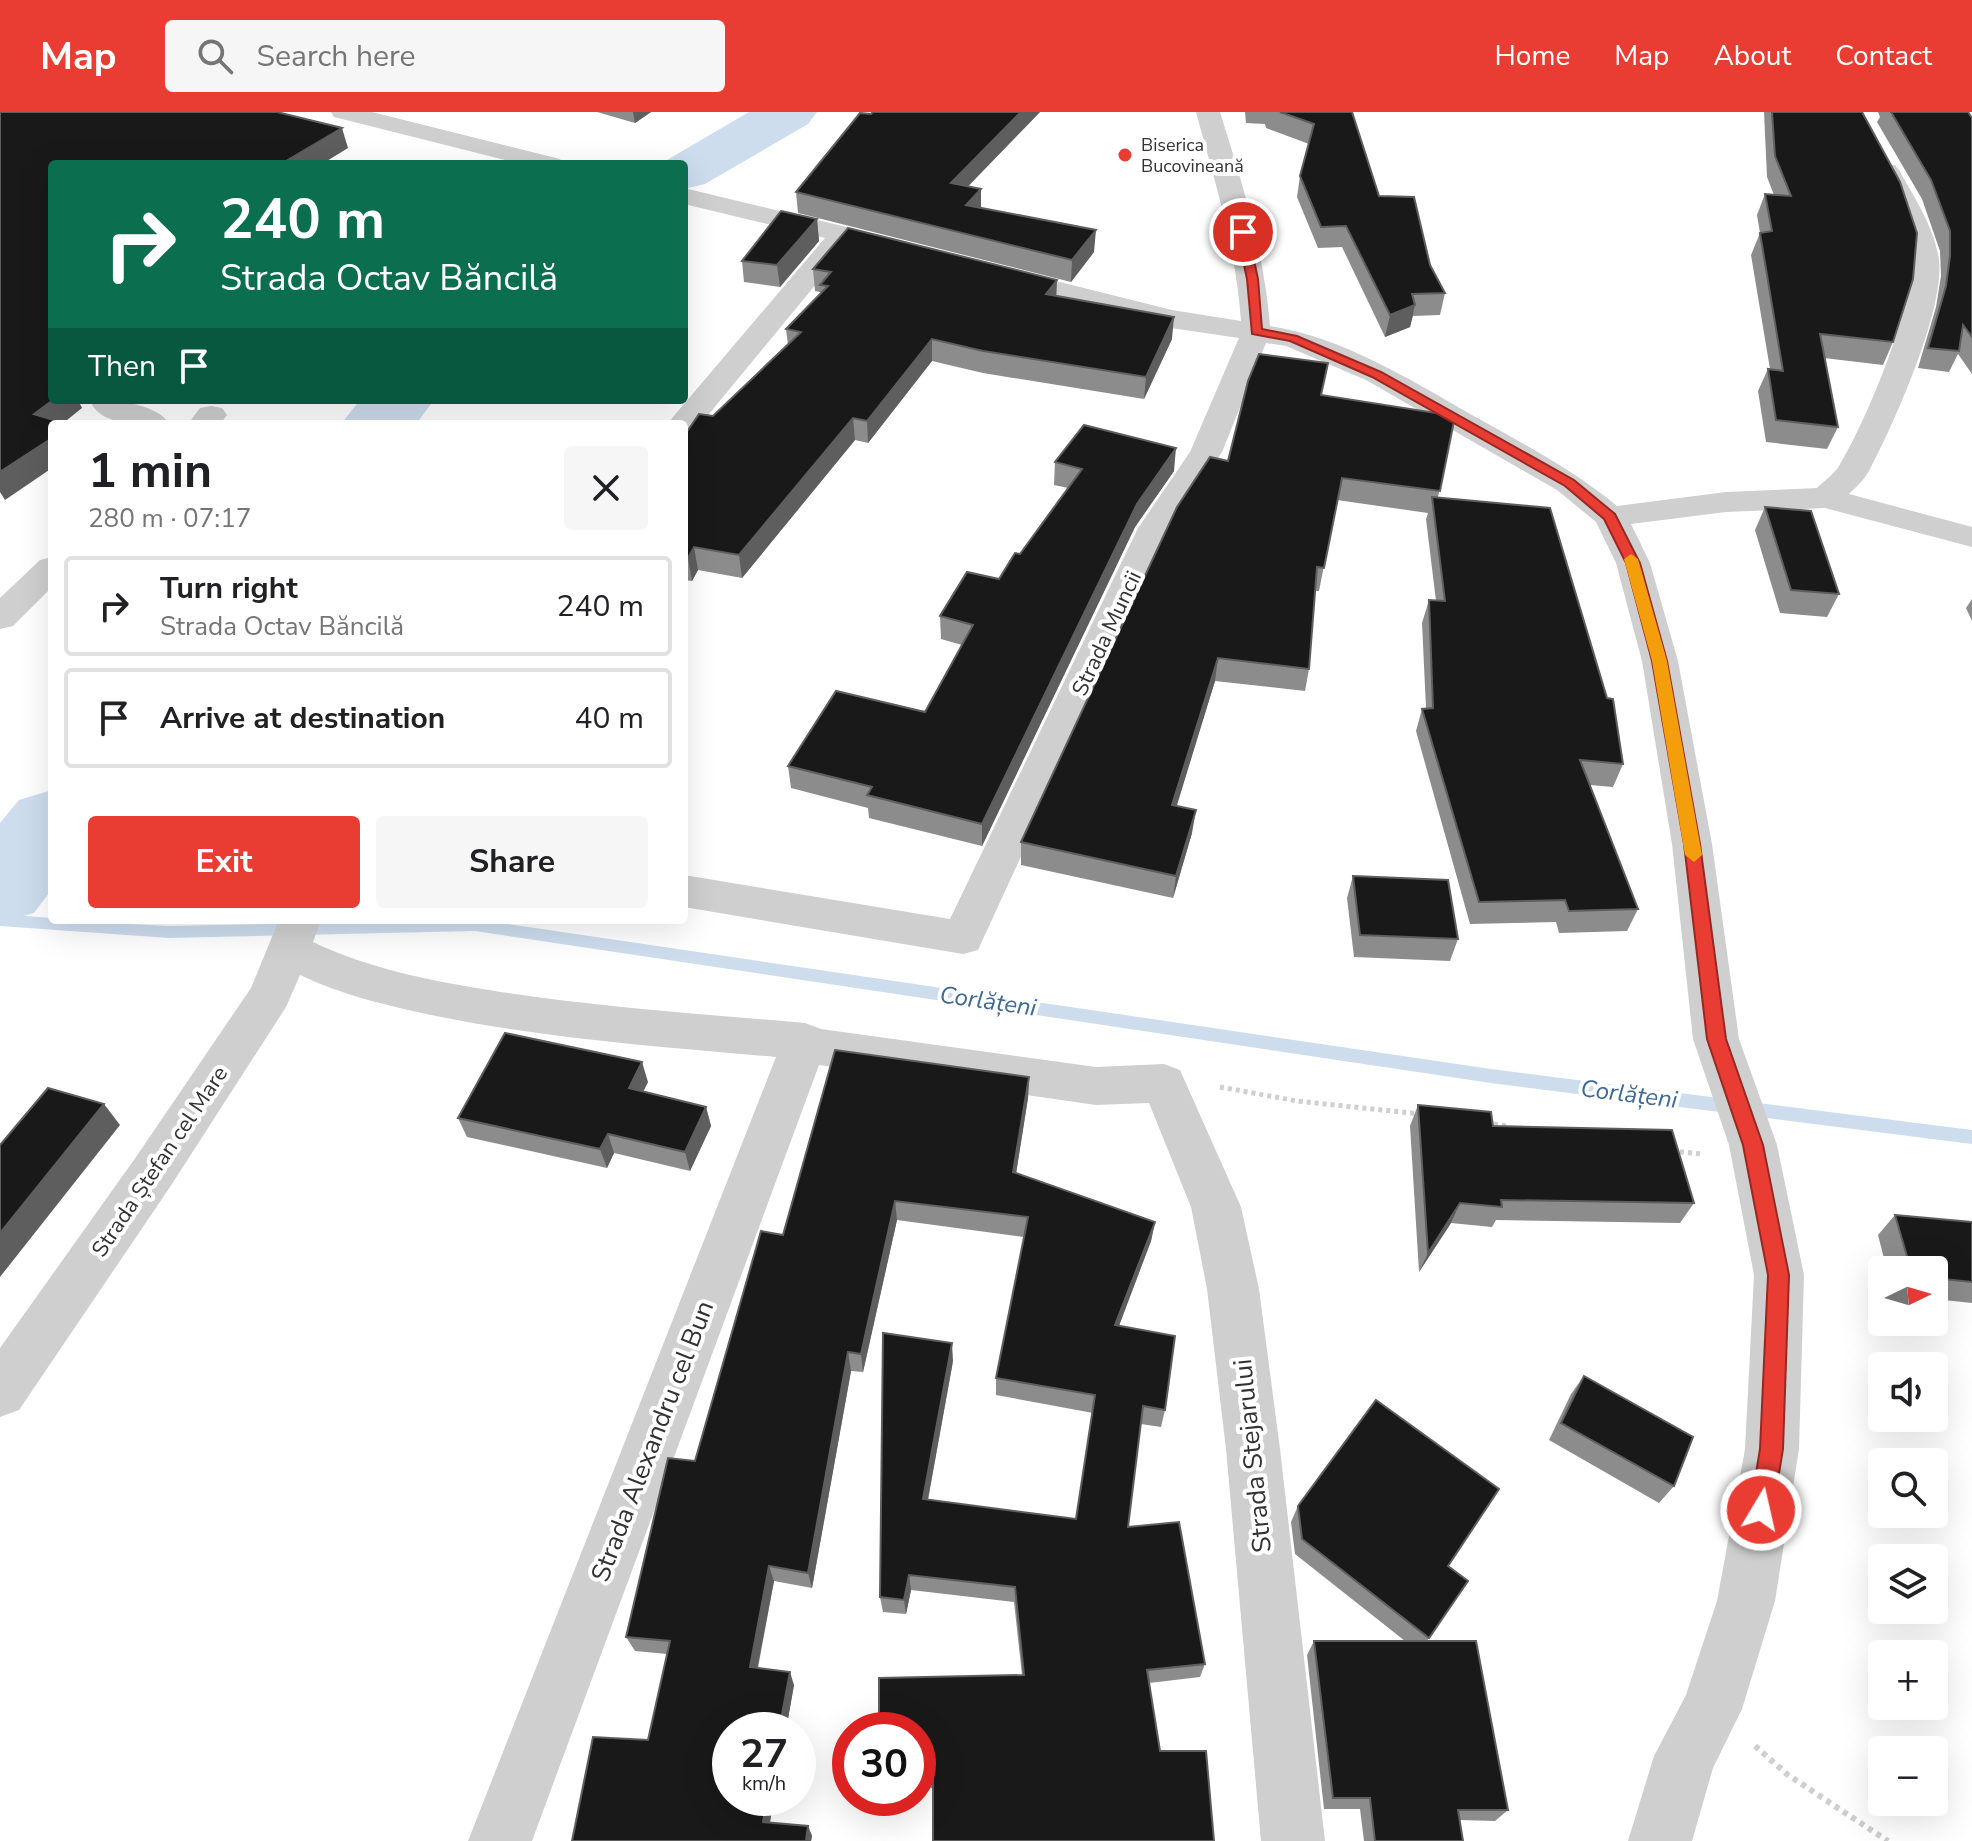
<!DOCTYPE html>
<html lang="en">
<head>
<meta charset="utf-8">
<style>
	:root { --surface:#fff; --page:#f6f6f6; --text:#202124; --muted:#757577; --line:#e0e0e0; --accent:#e93d34 }
	body { margin:0; font-family:"Nunito Sans",sans-serif; background:var(--page); color:var(--text); height:100vh; display:flex; flex-direction:column; font-size:30px; white-space:nowrap }
	* { box-sizing:border-box; margin:0 }
	p { font-size:26px; color:var(--muted) }
	.icon { flex:none; width:44px; height:44px; fill:none; stroke:currentColor; stroke-width:2; stroke-linecap:round; stroke-linejoin:round }
	.map { position:relative; flex:1; overflow:hidden }
	.drawer { position:absolute; left:48px; top:308px; width:640px; height:504px; display:flex; flex-direction:column; background:var(--surface); border-radius:8px; box-shadow:0 8px 32px #0002 }
	.drawer>* { flex:none }
	.top-card { position:absolute; left:48px; top:48px; width:640px; height:244px; border-radius:8px; box-shadow:0 8px 32px #0002; background:#0b6e4f; color:#fff; overflow:hidden }
	.needle { width:52px; rotate:85deg }
	.buttons { position:absolute; left:1868px; top:1144px; display:grid; gap:16px }
	.buttons a { display:grid; place-items:center; width:80px; height:80px; border-radius:8px; background:var(--surface); box-shadow:0 8px 32px #0002; font-size:40px }
	.speed { position:absolute; left:712px; top:1600px; display:flex; gap:16px; font-size:40px; font-weight:700; text-align:center }
	.speed>* { display:grid; place-content:center; width:104px; height:104px; border-radius:50%; background:var(--surface); box-shadow:0 8px 32px #0002; line-height:1 }
	.speed small { font-size:20px; font-weight:400 }
	.speed .limit { border:12px solid #d22; background:#fff; color:#111 }
	.pin { position:absolute; display:grid; place-items:center; width:68px; height:68px; color:#fff; margin:-34px; border:4px solid #fff; border-radius:50%; box-shadow:0 2px 8px #0007 }
	.me { position:absolute; width:88px; margin:-44px; rotate:9deg; stroke-linejoin:round; filter:drop-shadow(0 0 6px #0008) }
	.turn { display:flex; align-items:center; gap:28px; height:168px; padding:0 40px; font-size:36px }
	.turn .icon { width:104px; height:104px; stroke-width:2.5 }
	.turn b { display:block; font-size:56px; line-height:68px }
	.then { display:flex; align-items:center; height:76px; padding:0 40px; background:#0003; gap:16px; font-size:30px }
	.round { display:grid; place-items:center; flex:none; width:84px; height:84px; border-radius:8px; background:var(--page) }
	.headline { display:flex; align-items:center; justify-content:space-between; height:136px; padding:0 40px }
	h1 { font-size:48px; font-weight:700; line-height:60px }
	.button { display:flex; gap:16px; margin-top:auto; padding:16px 40px }
	.button a { flex:1; height:92px; border-radius:8px; background:var(--accent); color:#fff; font-size:32px; font-weight:700; line-height:92px; text-align:center }
	.button a+a { background:var(--page); color:var(--text) }
	ul { padding:0; list-style:none }
	li { display:flex; align-items:center; gap:24px; height:100px; margin:0 16px 12px; padding:0 24px; border:4px solid var(--line); border-radius:8px }
	li div { flex:1 }
	li b { display:block; font-size:30px }
	li em { font-style:normal }
	header { display:flex; align-items:center; gap:48px; box-sizing:border-box; height:112px; padding:0 40px; background:var(--accent); color:#fff }
	header strong { font-size:38px }
	nav { display:flex; gap:44px; margin-inline-start:auto; font-size:28px }
	.search { width:560px; height:72px; background:var(--page); display:flex; align-items:center; gap:20px; box-sizing:border-box; padding:0 28px; border-radius:8px; color:var(--muted); font-size:30px }
	.map>svg:first-child { display:block }
	.lines { fill:none; stroke-linecap:round; stroke-linejoin:round }
	.stream { fill:#cdddee; fill-rule:evenodd }
	.river { fill:#cdddee; fill-rule:evenodd }
	.path-far1 { stroke:#cfcfcf; stroke-width:5; stroke-dasharray:4 4; stroke-linecap:butt }
	.path { stroke:#cfcfcf; stroke-width:6; stroke-dasharray:5 5; stroke-linecap:butt }
	.street { fill:#cfcfcf; fill-rule:evenodd }
	.wall { fill:#8c8c8c }
	.shaded-wall { fill:#5e5e5e }
	.building { fill:#191919; stroke:#5e5e5e; stroke-width:2 }
	.route { fill:#e93d34; stroke:#972822; stroke-width:2 }
	.slow { fill:#f59e0b }
	.poi-dot { fill:#e93d34; stroke:#fff; stroke-width:3 }
	.labels { text-anchor:middle; stroke-width:8; stroke-linejoin:round; paint-order:stroke }
	.far-poi-label { font-size:18px; fill:#323232; stroke:#fff; text-anchor:start }
	.street-label { font-size:22px; fill:#323232; stroke:#fff }
	.water-label { font-size:24px; font-style:italic; fill:#3d6997; stroke:#fff }
	.near-street-label { font-size:26px; fill:#323232; stroke:#fff }
</style>
</head>
<body>
<header>
<strong>Map</strong>
<div class="search"><svg class="icon" aria-label="search" viewBox="0 0 24 24"><circle cx="10" cy="10" r="6"/><path d="M15 15l6 6"/></svg>Search here</div>
<nav><a>Home</a><a>Map</a><a>About</a><a>Contact</a></nav>
</header>
<div class="map">
<svg width="1972" height="1729" viewBox="0 0 1972 1729">
	<rect width="100%" height="100%" fill="#fff"/>
	<g class="lines">
		<path class="stream" d="M0 802 52 806V808L169 814 481 808 1491 957 1972 1018V1032L1491 971 475 819 169 826 0 814Z"/>
		<g class="river">
			<path d="M749 0H817L808 12 705 72 684 77V52H660Z"/>
			<path d="M360 288H434L416 312H341Z"/>
			<path d="M52 678V777L34 801 0 811V711L19 688Z"/>
		</g>
		<g class="path-far1">
			<path d="M1220 975 1297 989 1420 1002"/>
			<path d="M1486 1011 1508 1014"/>
			<path d="M1672 1039 1702 1042"/>
		</g>
		<path class="path" d="M1755 1634 1788 1663 1888 1729"/>
		<g class="street">
			<path d="M331 0H372L560 47 564 52H521L334 5Z"/>
			<path d="M1196 0H1220C1242 71 1264 139 1270 214 1342 225 1409 267 1472 303 1522 331 1572 357 1617 394L1726 380 1817 376C1824 369 1834 362 1839 354 1865 312 1914 195 1911 148 1910 116 1887 85 1873 58L1877 53H1895L1899 58C1914 85 1932 112 1938 142 1949 190 1893 314 1869 359 1864 368 1856 375 1849 382L1972 415V435L1825 396 1726 400 1631 412 1650 451 1678 549 1712 732 1739 927 1777 1033 1804 1163 1799 1337 1775 1489 1742 1597 1713 1656 1692 1729H1628L1654 1644 1686 1583 1717 1489 1745 1337 1754 1163 1729 1033 1693 927 1672 732 1642 549 1616 451 1596 410 1557 378 1366 268 1286 234 1266 231 1222 340 1172 416 978 838 963 842 684 795V763L950 807 1138 416 1190 340 1239 226 1171 216 990 169 986 163 990 157 1000 155 1172 198 1241 209C1236 137 1215 70 1196 0Z"/>
			<path d="M684 76 909 130 913 136 909 142 899 144 849 132 695 319 684 321V312H668L673 305 825 126 684 92Z"/>
			<path d="M95 288C118 288 156 292 170 312 145 312 107 316 92 293Z"/>
			<path d="M211 294 222 296 227 303 220 312H188L200 296Z"/>
			<path d="M52 445V475L13 514 0 517V486L40 448Z"/>
			<path d="M279 808H321L313 830C370 857 432 869 495 879 598 895 701 902 805 911L821 917 1096 955 1164 952 1180 958 1241 1095 1259 1177 1280 1337 1325 1729H1261L1226 1337 1207 1177 1191 1095 1149 991 1096 993 819 953 532 1729H468L776 945C664 935 551 927 441 905 393 895 344 884 300 863L286 895 170 1075 19 1298 0 1305V1236L136 1045 251 876Z"/>
		</g>
	</g>
	<g class="wall">
		<path d="M597 0H651L635 11Z"/>
		<path d="M873 0H1040L968 74 981 77V96L1094 140 1071 170 798 101 796 80Z"/>
		<path d="M1245 0H1352L1379 84 1430 153 1445 181 1440 203 1413 204 1410 215 1385 225 1342 135 1318 136 1297 85 1300 64 1309 32 1266 16 1265 12 1246 11Z"/>
		<path d="M1764 0H1862L1893 230 1883 253 1824 246 1838 315 1827 337 1766 330 1758 279 1768 257H1770L1751 143 1760 121 1757 103 1765 82 1774 83 1767 65Z"/>
		<path d="M1878 0H1968L1972 6V262L1958 242 1949 260 1918 256 1936 195 1941 164 1940 139 1922 87 1877 10 1880 5Z"/>
		<path d="M817 107 819 129 780 175 744 170 742 149Z"/>
		<path d="M813 157 1057 168 1056 183 1172 227 1144 287 983 261 932 249 868 331 855 328 742 466 698 458 692 469 684 468V324L713 304 788 233 786 217 821 182 820 180 815 179Z"/>
		<path d="M1322 283 1455 304 1438 385 1623 652 1613 675 1590 673 1638 797 1627 819 1559 821 1556 810 1470 812 1416 619 1422 597 1426 596 1422 511 1429 488 1436 489 1426 407 1428 401 1337 388 1319 479H1315L1309 557 1305 579 1215 569 1176 694 1192 721 1173 786 1021 753V730L1228 349Z"/>
		<path d="M1055 350 1174 359 1135 415 982 734 869 706 868 696 791 676 788 654 925 600 962 533 941 527 940 504 999 467 1020 442 1068 376 1054 373Z"/>
		<path d="M1765 395 1839 482 1827 505 1780 501 1755 418Z"/>
		<path d="M1972 487V509L1966 496Z"/>
		<path d="M1353 764 1458 827 1450 849 1354 845 1347 786Z"/>
		<path d="M1029 965 1028 986 1016 1061 1155 1110 1151 1129 1119 1214 1165 1298 1161 1315 1141 1312 1128 1415 1205 1552 1200 1565 1149 1571 933 1676 918 1677V1618L1022 1563 1014 1490 911 1478 906 1502 883 1500 880 1485 953 1249 928 1388 1076 1407 1093 1301 996 1283V1266L1024 1125 897 1108 863 1260 851 1259 812 1476 774 1469 758 1556 794 1573 786 1618H730V1686H774L770 1711 808 1714 812 1724 811 1729H572L648 1628 667 1542 635 1539 626 1525 783 1123Z"/>
		<path d="M648 970 643 979 706 995 711 1014 690 1059 614 1041 607 1056 467 1025 458 1006Z"/>
		<path d="M1418 993 1493 1014 1694 1091 1680 1111 1496 1108 1492 1115 1451 1111 1419 1160 1410 1014Z"/>
		<path d="M1895 1103 1972 1110V1191L1934 1187V1158H1887L1878 1123Z"/>
		<path d="M1584 1264 1674 1374 1659 1391 1549 1328 1571 1282Z"/>
		<path d="M1298 1394 1448 1454 1468 1469 1427 1529 1508 1698 1495 1709 1460 1708 1463 1729H1364L1360 1697H1324L1307 1543 1314 1529H1405L1295 1442 1291 1410Z"/>
	</g>
	<g class="shaded-wall">
		<path d="M633 0H651L635 11Z"/>
		<path d="M1021 0H1040L951 92V71Z"/>
		<path d="M342 16 348 36 322 52H289L288 48Z"/>
		<path d="M981 77V98L966 93Z"/>
		<path d="M817 107 819 129 780 175 777 153Z"/>
		<path d="M1096 118 1094 140 1071 170 1072 148Z"/>
		<path d="M1057 168 1056 190 1046 182Z"/>
		<path d="M1415 193 1410 215 1385 225 1390 203Z"/>
		<path d="M1174 205 1172 227 1144 287 1146 265Z"/>
		<path d="M932 227V249L868 331 867 309Z"/>
		<path d="M53 288H78L82 296 62 312 34 302Z"/>
		<path d="M853 306 855 328 742 466 739 443Z"/>
		<path d="M52 326V356L5 388 0 380V360Z"/>
		<path d="M1176 336 1174 359 1135 415 982 734V712L1137 392Z"/>
		<path d="M694 435 698 458 692 469 688 446Z"/>
		<path d="M1218 546 1215 569 1170 716 1172 693Z"/>
		<path d="M1196 698 1192 721 1173 786 1176 764Z"/>
		<path d="M642 950 648 970 635 996 629 976Z"/>
		<path d="M1029 965 1028 986 1013 1081V1060Z"/>
		<path d="M104 992 120 1013 0 1165V1121Z"/>
		<path d="M706 995 711 1014 690 1059 685 1040Z"/>
		<path d="M608 1022 614 1041 607 1056 600 1037Z"/>
		<path d="M895 1089 897 1108 863 1260 861 1242Z"/>
		<path d="M1460 1091 1451 1111 1419 1160 1428 1141Z"/>
		<path d="M1155 1110 1151 1129 1112 1232 1115 1213Z"/>
		<path d="M952 1231 953 1249 925 1403 923 1387Z"/>
		<path d="M848 1240 851 1259 812 1476 808 1461Z"/>
		<path d="M769 1454 774 1469 755 1568 750 1555Z"/>
		<path d="M909 1463 911 1478 906 1502 904 1488Z"/>
		<path d="M790 1560 794 1573 786 1618H779Z"/>
		<path d="M767 1686H774L768 1721 763 1710Z"/>
		<path d="M808 1714 812 1724 811 1729H806Z"/>
	</g>
	<g class="building">
		<path d="M0 0H277L342 16 288 48 313 52H52V288H53L34 302 67 312H52V326L0 360Z"/>
		<path d="M873 0H1021L951 71 981 77 966 93 1096 118 1072 148 796 80 860 1 871 2Z"/>
		<path d="M1280 0H1352L1379 84 1414 85 1430 153 1445 181 1412 182 1415 193 1390 203 1346 114 1321 115 1300 64 1314 12Z"/>
		<path d="M1772 0H1862L1900 70 1917 121 1913 167 1893 230 1820 222 1838 315 1776 308 1768 257 1783 259 1760 121 1772 119 1765 82 1791 84 1775 44Z"/>
		<path d="M1891 0H1968L1972 6V225L1963 213 1959 239 1928 236 1946 174 1950 144V119L1931 68Z"/>
		<path d="M781 99 817 107 777 153 742 149Z"/>
		<path d="M848 116 1057 168 1046 182 1174 205 1146 265 983 239 932 227 867 309 853 306 739 443 694 435 688 446H684V324L699 302 713 304 801 220 786 217 828 174 820 173 831 160 813 157Z"/>
		<path d="M1259 242 1328 251 1321 283 1455 304 1440 379 1342 366 1324 456 1317 455 1309 557 1218 546 1172 693 1196 698 1176 764 1021 730 1177 395 1210 345 1228 349 1248 269Z"/>
		<path d="M1084 313 1176 336 1137 392 982 712 867 683 872 675 788 654 836 579 925 600 973 513 940 504 967 460 999 467 1015 441 1020 442 1082 357 1055 350Z"/>
		<path d="M1432 385 1550 396 1607 586 1613 587 1623 652 1580 648 1638 797 1569 799 1565 788 1479 790 1422 597 1433 596 1429 488 1445 489Z"/>
		<path d="M1765 395 1811 399 1839 482 1791 478Z"/>
		<path d="M1353 764 1448 768 1458 827 1360 823Z"/>
		<path d="M505 921 642 950 629 976 706 995 685 1040 608 1022 600 1037 458 1006Z"/>
		<path d="M835 938 1029 965 1013 1060 1155 1110 1115 1213 1175 1224 1165 1298 1143 1294 1128 1415 1179 1410 1205 1552 1147 1558 1160 1639H1206L1214 1729H933V1665L918 1666V1618H879V1566L1024 1563 1015 1475 909 1463 904 1488 880 1485 883 1221 952 1231 923 1387 1076 1407 1095 1283 996 1266 1028 1105 895 1089 861 1242 848 1240 808 1461 769 1454 750 1555 790 1560 779 1618H730V1686H767L763 1710 808 1714 806 1729H572L593 1625 648 1628 670 1529 626 1525 668 1346 695 1349 761 1119 783 1123Z"/>
		<path d="M48 976 104 992 0 1121V1033Z"/>
		<path d="M1418 993 1491 1000 1493 1014 1672 1018 1694 1091 1501 1088 1502 1095 1460 1091 1428 1141Z"/>
		<path d="M1895 1103 1972 1110V1170L1934 1166V1158H1911Z"/>
		<path d="M1584 1264 1693 1325 1674 1374 1561 1311Z"/>
		<path d="M1376 1288 1499 1377 1448 1454 1468 1469 1429 1526 1302 1427 1298 1394Z"/>
		<path d="M1314 1529H1476L1508 1698H1458L1463 1729H1375L1370 1686H1333Z"/>
	</g>
	<path class="route" d="M1243 117 1248 120 1258 167 1262 217 1297 224 1381 260 1574 368 1615 402 1640 451 1667 549 1700 732 1726 927 1763 1033 1789 1163 1783 1337 1773 1398 1770 1406 1761 1409 1753 1406 1750 1398 1760 1337 1768 1163 1743 1033 1707 927 1684 732 1652 549 1626 451 1604 407 1565 374 1372 265 1290 229 1252 222 1247 167 1237 120Z"/>
	<path class="slow" d="M1631 442 1638 447 1667 549 1702 743 1694 750 1685 743 1652 549 1624 447Z"/>
	<circle class="poi-dot" cx="1125" cy="43" r="8"/>
	<g class="labels">
		<g class="far-poi-label">
			<text x="1141" y="39">Biserica<tspan x="1141" dy="21">Bucovineană</tspan></text>
		</g>
		<g class="street-label">
			<text transform="translate(1106 521) rotate(-65)" y="8">Strada Muncii</text>
			<text transform="translate(159 1049) rotate(-56)" y="8">Strada Ștefan cel Mare</text>
		</g>
		<g class="water-label">
			<text transform="translate(988 889) rotate(8)" y="8">Corlățeni</text>
			<text transform="translate(1629 982) rotate(7)" y="8">Corlățeni</text>
		</g>
		<g class="near-street-label">
			<text transform="translate(652 1329) rotate(-69)" y="9">Strada Alexandru cel Bun</text>
			<text transform="translate(1252 1344) rotate(-96)" y="9">Strada Stejarului</text>
		</g>
	</g>
</svg>
<div class="buttons">
<a><svg class="needle" viewBox="-14 -14 28 28"><path d="M0-13l5 13h-10z" fill="#e53935"/><path d="M0 13l5-13h-10z" fill="#757577"/></svg></a>
<a><svg class="icon" aria-label="sound" viewBox="0 0 24 24"><path d="M4 9h4l5-4v14l-5-4H4zM17 9q2 3 0 6"/></svg></a>
<a><svg class="icon" aria-label="search" viewBox="0 0 24 24"><circle cx="10" cy="10" r="6"/><path d="M15 15l6 6"/></svg></a>
<a><svg class="icon" aria-label="layers" viewBox="0 0 24 24"><path d="M12 4l9 5-9 5-9-5zM3 14l9 5 9-5"/></svg></a>
<a>+</a>
<a>−</a>
</div>
<div class="speed"><div>27<small>km/h</small></div><div class="limit">30</div></div>
<div class="pin" style="left:1243px;top:120px;background:#d93025"><svg class="icon" aria-label="arrive" viewBox="0 0 24 24"><path d="M6 21V4h12l-3 4 3 4H6"/></svg></div>
<svg class="me" style="left:1761px;top:1398px" viewBox="-20 -20 40 40"><circle r="17" fill="#e93d34" stroke="#fff" stroke-width="3"/><path d="M0-11L8 9 0 5-8 9z" fill="#fff"/></svg>
<div class="top-card">
<div class="turn"><svg class="icon" aria-label="right" viewBox="0 0 24 24"><path d="M7 20v-9h11M14 6l5 5-5 5"/></svg><div><b>240 m</b>Strada Octav Băncilă</div></div>
<div class="then">Then<svg class="icon" aria-label="arrive" viewBox="0 0 24 24"><path d="M6 21V4h12l-3 4 3 4H6"/></svg></div>
</div>
<section class="drawer">
<div class="headline"><div><h1>1 min</h1><p>280 m · 07:17</p></div><a class="round"><svg class="icon" aria-label="close" viewBox="0 0 24 24"><path d="M6 6l12 12M18 6L6 18"/></svg></a></div>
<ul>
<li><svg class="icon" aria-label="right" viewBox="0 0 24 24"><path d="M7 20v-9h11M14 6l5 5-5 5"/></svg><div><b>Turn right</b><p>Strada Octav Băncilă</p></div><em>240 m</em></li>
<li><svg class="icon" aria-label="arrive" viewBox="0 0 24 24"><path d="M6 21V4h12l-3 4 3 4H6"/></svg><div><b>Arrive at destination</b></div><em>40 m</em></li>
</ul>
<div class="button"><a>Exit</a><a>Share</a></div>
</section>
</div>
</body>
</html>
